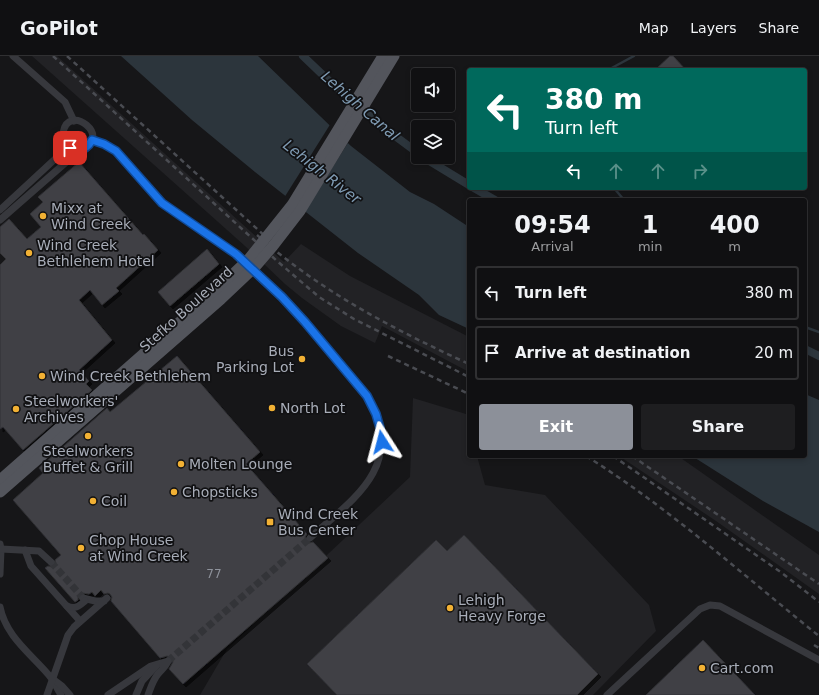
<!DOCTYPE html>
<html lang="en">
<head>
<meta charset="utf-8">
<style>
	:root { --surface:#101012; --page:#1e1e20; --text:#f1f3f6; --muted:#9c9d9f; --line:#303032; --accent:#8c9099 }
	body { margin:0; font-family:"DejaVu Sans",sans-serif; background:var(--page); color:var(--text); height:100vh; display:flex; flex-direction:column; font-size:15px; white-space:nowrap }
	* { box-sizing:border-box; margin:0 }
	p { font-size:13px; color:var(--muted) }
	.icon { flex:none; width:22px; height:22px; fill:none; stroke:currentColor; stroke-width:2; stroke-linecap:round; stroke-linejoin:round }
	.map { position:relative; flex:1; overflow:hidden }
	.drawer { position:absolute; left:467px; top:142px; width:340px; height:260px; display:flex; flex-direction:column; background:var(--surface); border-radius:4px; box-shadow:0 2px 6px #0003,0 0 0 1px var(--line) }
	.drawer>* { flex:none }
	.top-card { position:absolute; left:467px; top:12px; width:340px; height:122px; border-radius:4px; box-shadow:0 2px 6px #0003,0 0 0 1px var(--line); background:#00695c; color:#fff; overflow:hidden }
	.fabs { position:absolute; left:411px; top:12px; display:grid; gap:8px }
	.fabs a { display:grid; place-items:center; width:44px; height:44px; border-radius:4px; background:var(--surface); box-shadow:0 2px 6px #0003,0 0 0 1px var(--line); font-size:20px }
	.pin { position:absolute; display:grid; place-items:center; width:34px; height:34px; color:#fff; margin:-17px; border-radius:8px; box-shadow:0 2px 6px #0006 }
	.me { position:absolute; width:44px; margin:-22px; rotate:351deg; stroke-linejoin:round; filter:drop-shadow(0 0 3px #0008) }
	.turn { display:flex; align-items:center; gap:14px; height:84px; padding:0 12px; font-size:18px }
	.turn .icon { width:52px; height:52px; stroke-width:2.5 }
	.turn b { display:block; font-size:28px; line-height:34px }
	.lanes { display:flex; align-items:center; height:38px; padding:0 12px; background:#0003; justify-content:center; gap:20px; direction:ltr }
	.lanes .off { opacity:.35 }
	.eta { display:flex; justify-content:space-evenly; align-items:center; height:68px; text-align:center }
	.eta b { font-size:24px; font-weight:600; line-height:28px }
	.primary-button { display:flex; gap:8px; margin-top:auto; padding:8px 12px }
	.primary-button a { flex:1; height:46px; border-radius:4px; background:var(--accent); color:#fff; font-size:16px; font-weight:600; line-height:46px; text-align:center }
	.primary-button a+a { background:var(--page); color:var(--text) }
	ul { padding:0; list-style:none }
	li { display:flex; align-items:center; gap:12px; height:54px; margin:0 8px 6px; padding:0 4px; border:2px solid var(--line); border-radius:4px }
	li div { flex:1 }
	li b { display:block; font-size:15px }
	li em { font-style:normal }
	header { display:flex; align-items:center; gap:24px; box-sizing:border-box; height:56px; padding:0 20px; background:var(--surface); border-bottom:1px solid var(--line) }
	header strong { font-size:19px }
	nav { display:flex; gap:22px; margin-inline-start:auto; font-size:14px }
	.map>svg:first-child { display:block }
	.built { fill:#222225 }
	.water { fill:#2c353c }
	.pier { fill:#161618 }
	.lines { fill:none; stroke-linecap:round; stroke-linejoin:round }
	.stream { stroke:#2c353c; stroke-width:2.5 }
	.canal { stroke:#2c353c; stroke-width:8 }
	.building { fill:#404145; stroke:#303034; filter:url(#shadow) }
	.minor-tunnel { stroke:#333438; stroke-width:7; stroke-dasharray:7 3.5; stroke-linecap:butt }
	.minor { stroke:#37383d; stroke-width:7 }
	.rail { stroke:#4a4c52; stroke-width:2.5; stroke-dasharray:5 4; stroke-linecap:butt }
	.primary-bridge { stroke:#53555c; stroke-width:11 }
	.route-casing { stroke:#114b97; stroke-width:10 }
	.route { stroke:#1a73e8; stroke-width:7 }
	.poi-dot { fill:#f2b134; stroke:#111113; stroke-width:1.5 }
	.labels { text-anchor:middle; stroke-width:3.5; stroke-linejoin:round; paint-order:stroke }
	.number-label { font-size:12px; fill:#8e929b }
	.poi-label { font-size:14px; fill:#a8adb8; stroke:#111113; text-anchor:start }
	.street-label { font-size:14px; fill:#a8adb8; stroke:#111113 }
	.water-label { font-size:15px; font-style:italic; fill:#7f9bb3; stroke:#111113 }
</style>
</head>
<body>
<header>
<strong>GoPilot</strong>
<nav><a>Map</a><a>Layers</a><a>Share</a></nav>
</header>
<div class="map">
<svg width="819" height="639" viewBox="0 0 819 639">
	<defs>
		<filter id="shadow"><feDropShadow dx="3" dy="3" stdDeviation="0" flood-color="#0009"/></filter>
	</defs>
	<rect width="100%" height="100%" fill="#161618"/>
	<g class="built">
		<path d="M32 0H57L284 206 301 188 350 220 469 281V316L382 270 375 287 341 270 302 242 285 228 245 190Z"/>
		<path d="M413 342 466 358 469 369V400H477L485 429 545 439 649 549 656 575 593 639H200L227 593 410 421Z"/>
		<path d="M619 400H678L819 499V538L716 465Z"/>
	</g>
	<g class="water">
		<path d="M121 0H258L351 90 410 136 434 148 469 171V273L439 259 419 239 358 197 255 116 192 64Z"/>
		<path d="M805 338 819 344V476L763 445 692 400H805Z"/>
	</g>
	<path class="pier" d="M331 67 349 85 304 157 284 142Z"/>
	<g class="lines">
		<g class="stream">
			<path d="M608 14 634 0"/>
			<path d="M614 132 624 144"/>
			<path d="M805 271 819 276"/>
		</g>
		<g class="canal">
			<path d="M303 0C338 35 377 68 418 97"/>
			<path d="M423 101 469 129"/>
			<path d="M474 132 495 144"/>
			<path d="M805 293 819 300"/>
		</g>
	</g>
	<g class="building">
		<path d="M670 0H673L686 14H655Z"/>
		<path d="M79 106 143 179 144 178 158 194 116 232 119 235 102 249 90 234 79 244 112 284 79 314 89 325 86 328 92 334 23 394 3 371 0 373V209L6 203 0 197V171L9 163 27 183 41 171 30 158 43 146 38 141Z"/>
		<path d="M207 193 219 208 170 250 158 236Z"/>
		<path d="M177 300 260 396 246 408 307 478 305 481 306 485 309 487 313 486 328 502 183 628 169 613 173 606 172 602 167 600 160 602 111 545 112 541 110 538 108 537 104 538 101 534 95 540 92 536 89 538 82 537 78 540V544L75 546 45 512 48 510 52 511 54 510 56 507 55 504 61 499 13 444 43 417 39 412 107 352 110 356Z"/>
		<path d="M464 479 598 618 577 639H337L307 608 436 484 447 495Z"/>
		<path d="M703 584 755 639H646Z"/>
	</g>
	<g class="lines">
		<g class="minor-tunnel">
			<path d="M51 506 83 542"/>
			<path d="M168 605 310 482"/>
		</g>
		<g class="minor">
			<path d="M13 0 65 46 74 65"/>
			<path d="M91 84 104 88 115 95 163 147 236 199 282 241 305 266 372 348C402 413 353 443 310 482"/>
			<path d="M0 154 68 91"/>
			<path d="M0 164 80 94C115 82 68 45 63 77 61 88 70 94 80 94"/>
			<path d="M0 488 1 493 0 518"/>
			<path d="M1 493 39 495 51 506"/>
			<path d="M25 494 31 510 80 565"/>
			<path d="M83 542 95 545H104"/>
			<path d="M67 550C75 554 79 550 85 545"/>
			<path d="M0 551C6 582 34 600 52 623 55 628 58 634 61 639"/>
			<path d="M54 624 62 630 70 639"/>
			<path d="M47 639 68 579 74 571 107 542"/>
			<path d="M108 639 151 610 168 605C166 611 162 613 158 618 153 624 151 631 148 639"/>
			<path d="M136 639 142 625 156 610"/>
			<path d="M607 639 700 553 710 549 720 550 819 604"/>
		</g>
		<g class="rail">
			<path d="M53 0 277 205 319 241 354 263 469 321"/>
			<path d="M67 0 266 181"/>
			<path d="M257 179C320 235 393 273 469 308"/>
			<path d="M388 300 469 338"/>
			<path d="M586 400C668 451 743 519 819 580"/>
			<path d="M613 400 782 517 819 546"/>
			<path d="M632 400 819 528"/>
			<path d="M814 589 819 592"/>
		</g>
		<g class="primary-bridge">
			<path d="M0 424 214 236 248 204 292 149 383 0"/>
			<path d="M0 436 221 243 255 211 273 190 300 155 394 0"/>
		</g>
	</g>
	<g class="lines">
		<defs>
			<path id="route" d="M70 92C80 96 87 93 92 84L104 88 116 95 162 147 236 198 282 241 305 266 367 340 376 358 380 372 382 386"/>
		</defs>
		<use href="#route" class="route-casing"/>
		<use href="#route" class="route"/>
	</g>
	<g class="poi-dot">
		<circle cx="43" cy="160" r="4"/>
		<circle cx="29" cy="197" r="4"/>
		<circle cx="302" cy="303" r="4"/>
		<circle cx="42" cy="320" r="4"/>
		<circle cx="272" cy="352" r="4"/>
		<circle cx="16" cy="353" r="4"/>
		<circle cx="88" cy="380" r="4"/>
		<circle cx="181" cy="408" r="4"/>
		<circle cx="174" cy="436" r="4"/>
		<circle cx="93" cy="445" r="4"/>
		<rect x="266" y="462" width="8" height="8" rx="2"/>
		<circle cx="81" cy="492" r="4"/>
		<circle cx="450" cy="552" r="4"/>
		<circle cx="702" cy="612" r="4"/>
	</g>
	<g class="labels">
		<g class="number-label">
			<text x="214" y="522">77</text>
		</g>
		<g class="poi-label">
			<text x="51" y="157">Mixx at<tspan x="51" dy="16">Wind Creek</tspan></text>
			<text x="37" y="194">Wind Creek<tspan x="37" dy="16">Bethlehem Hotel</tspan></text>
			<text x="294" y="300" text-anchor="end">Bus<tspan x="294" dy="16">Parking Lot</tspan></text>
			<text x="50" y="325">Wind Creek Bethlehem</text>
			<text x="24" y="350">Steelworkers'<tspan x="24" dy="16">Archives</tspan></text>
			<text x="280" y="357">North Lot</text>
			<text x="88" y="400" text-anchor="middle">Steelworkers<tspan x="88" dy="16">Buffet &amp; Grill</tspan></text>
			<text x="189" y="413">Molten Lounge</text>
			<text x="182" y="441">Chopsticks</text>
			<text x="101" y="450">Coil</text>
			<text x="278" y="463">Wind Creek<tspan x="278" dy="16">Bus Center</tspan></text>
			<text x="89" y="489">Chop House<tspan x="89" dy="16">at Wind Creek</tspan></text>
			<text x="458" y="549">Lehigh<tspan x="458" dy="16">Heavy Forge</tspan></text>
			<text x="710" y="617">Cart.com</text>
		</g>
		<g class="street-label">
			<text transform="translate(186 253) rotate(-42)" y="5">Stefko Boulevard</text>
		</g>
		<g class="water-label">
			<text transform="translate(360 50) rotate(41)" y="5">Lehigh Canal</text>
			<text transform="translate(322 116) rotate(38)" y="5">Lehigh River</text>
		</g>
	</g>
</svg>
<div class="fabs">
<a><svg class="icon" aria-label="sound" viewBox="0 0 24 24"><path d="M4 9h4l5-4v14l-5-4H4zM17 9q2 3 0 6"/></svg></a>
<a><svg class="icon" aria-label="layers" viewBox="0 0 24 24"><path d="M12 4l9 5-9 5-9-5zM3 14l9 5 9-5"/></svg></a>
</div>
<div class="pin" style="left:70px;top:92px;background:#d93025"><svg class="icon" aria-label="arrive" viewBox="0 0 24 24"><path d="M6 21V4h12l-3 4 3 4H6"/></svg></div>
<svg class="me" style="left:382px;top:386px" viewBox="-20 -20 40 40"><path d="M0-17L14 15 0 8-14 15z" fill="#1a73e8" stroke="#fff" stroke-width="4"/></svg>
<div class="top-card">
<div class="turn"><svg class="icon" aria-label="left" viewBox="0 0 24 24"><path d="M17 20v-9H6M10 6l-5 5 5 5"/></svg><div><b>380 m</b>Turn left</div></div>
<div class="lanes"><svg class="icon" aria-label="left" viewBox="0 0 24 24"><path d="M17 20v-9H6M10 6l-5 5 5 5"/></svg><svg class="icon off" aria-label="ahead" viewBox="0 0 24 24"><path d="M12 20V5M6 11l6-6 6 6"/></svg><svg class="icon off" aria-label="ahead" viewBox="0 0 24 24"><path d="M12 20V5M6 11l6-6 6 6"/></svg><svg class="icon off" aria-label="right" viewBox="0 0 24 24"><path d="M7 20v-9h11M14 6l5 5-5 5"/></svg></div>
</div>
<section class="drawer">
<div class="eta">
<div><b>09:54</b><p>Arrival</p></div>
<div><b>1</b><p>min</p></div>
<div><b>400</b><p>m</p></div>
</div>
<ul>
<li><svg class="icon" aria-label="left" viewBox="0 0 24 24"><path d="M17 20v-9H6M10 6l-5 5 5 5"/></svg><div><b>Turn left</b></div><em>380 m</em></li>
<li><svg class="icon" aria-label="arrive" viewBox="0 0 24 24"><path d="M6 21V4h12l-3 4 3 4H6"/></svg><div><b>Arrive at destination</b></div><em>20 m</em></li>
</ul>
<div class="primary-button"><a>Exit</a><a>Share</a></div>
</section>
</div>
</body>
</html>
